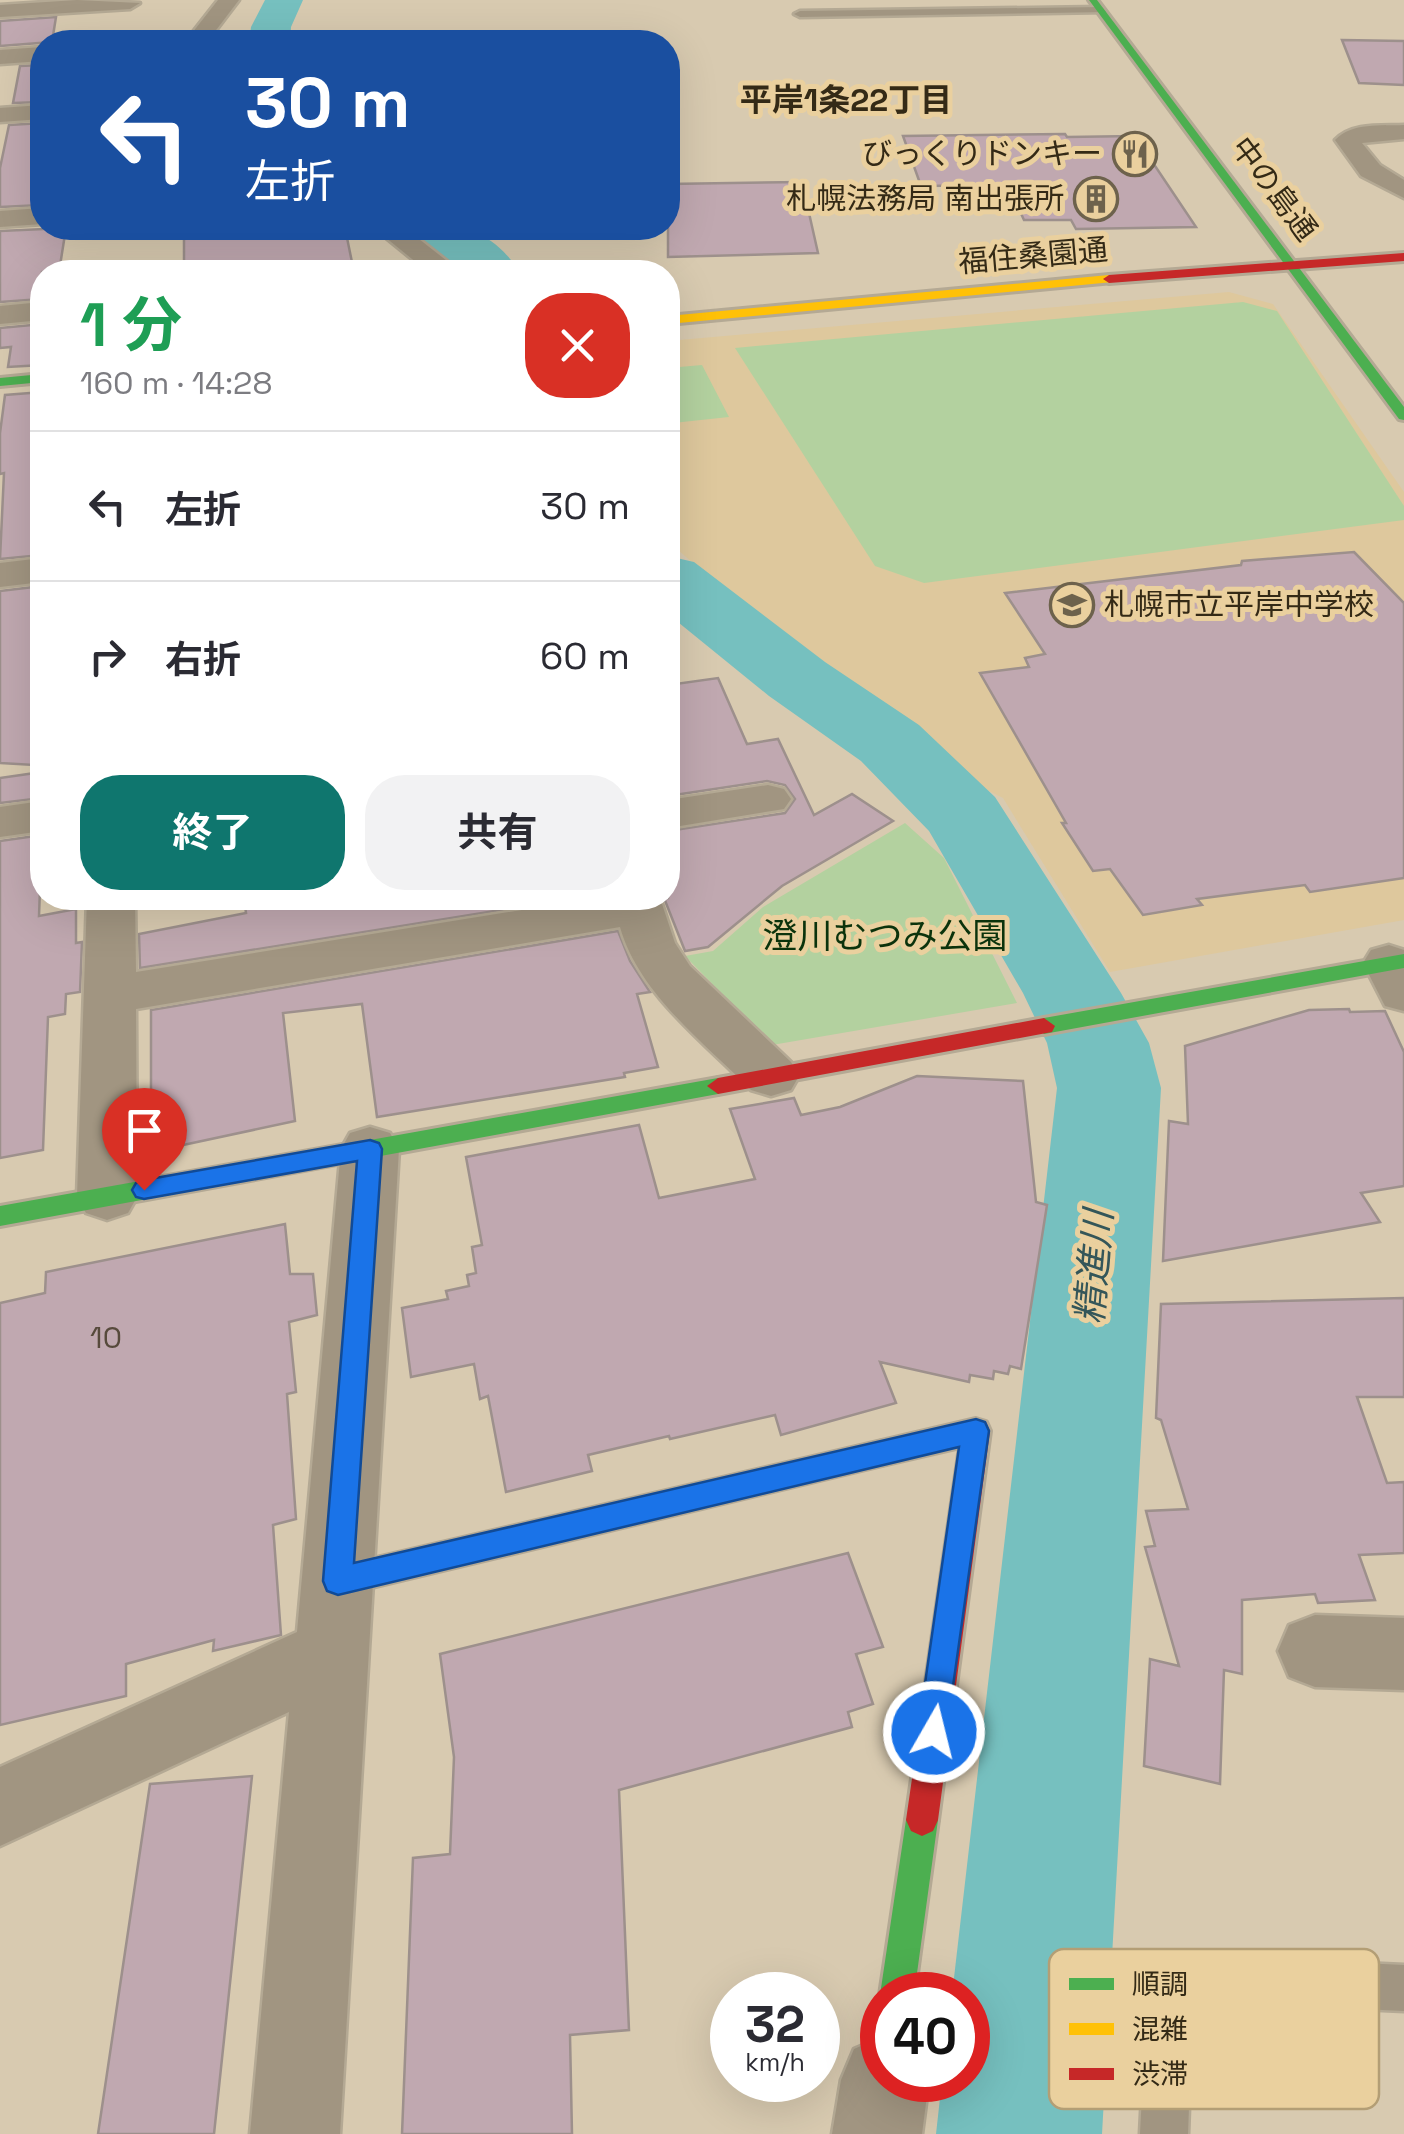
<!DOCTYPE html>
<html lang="ja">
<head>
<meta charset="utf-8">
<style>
	:root { --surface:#fff; --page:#f2f2f3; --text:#2b2b33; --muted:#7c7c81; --line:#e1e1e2; --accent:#0f766e }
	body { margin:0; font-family:"Space Grotesk","Noto Sans JP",sans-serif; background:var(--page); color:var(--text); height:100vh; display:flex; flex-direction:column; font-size:38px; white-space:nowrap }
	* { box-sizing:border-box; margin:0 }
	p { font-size:32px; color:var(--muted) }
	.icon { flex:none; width:55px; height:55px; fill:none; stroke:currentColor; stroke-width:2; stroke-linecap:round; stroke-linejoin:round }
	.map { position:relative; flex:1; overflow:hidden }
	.drawer { position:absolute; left:30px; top:260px; width:650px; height:650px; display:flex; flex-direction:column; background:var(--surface); border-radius:40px; box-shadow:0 10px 40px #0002 }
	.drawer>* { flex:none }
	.guide { position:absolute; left:30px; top:30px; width:650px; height:210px; border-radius:40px; box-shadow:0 10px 40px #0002; background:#1a4fa0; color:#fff; overflow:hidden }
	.speed { position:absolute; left:710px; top:1972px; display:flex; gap:20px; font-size:50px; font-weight:700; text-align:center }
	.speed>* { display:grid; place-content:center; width:130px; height:130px; border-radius:50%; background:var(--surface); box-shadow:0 10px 40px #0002; line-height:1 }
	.speed small { font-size:25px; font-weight:400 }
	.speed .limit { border:15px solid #d22; background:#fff; color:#111 }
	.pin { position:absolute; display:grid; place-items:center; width:85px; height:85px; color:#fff; margin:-102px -42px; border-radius:50% 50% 50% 0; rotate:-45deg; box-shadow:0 0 10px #0007 }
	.pin .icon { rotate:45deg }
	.me { position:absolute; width:110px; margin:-55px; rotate:8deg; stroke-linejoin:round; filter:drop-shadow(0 0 8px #0008) }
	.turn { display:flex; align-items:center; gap:35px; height:210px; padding:0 50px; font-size:45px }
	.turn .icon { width:130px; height:130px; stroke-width:2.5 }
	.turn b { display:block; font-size:70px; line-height:85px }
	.round { display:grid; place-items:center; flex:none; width:105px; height:105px; border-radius:40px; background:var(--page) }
	.summary { display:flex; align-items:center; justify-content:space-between; height:170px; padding:0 50px }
	h1 { font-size:60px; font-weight:700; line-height:75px; color:#1e9e55 }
	.action { display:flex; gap:20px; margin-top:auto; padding:20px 50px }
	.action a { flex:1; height:115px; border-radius:40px; background:var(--accent); color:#fff; font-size:40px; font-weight:700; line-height:115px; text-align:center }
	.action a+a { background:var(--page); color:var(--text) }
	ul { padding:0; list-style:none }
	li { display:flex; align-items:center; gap:30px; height:150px; padding:0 50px; border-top:2px solid var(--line) }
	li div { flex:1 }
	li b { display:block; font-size:38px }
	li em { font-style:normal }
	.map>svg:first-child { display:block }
	.built { fill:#dec89d }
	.green { fill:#b3d19f }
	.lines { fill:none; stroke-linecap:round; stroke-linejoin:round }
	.river { fill:#76c0bf; fill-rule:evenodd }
	.building { fill:#c0a8b0; stroke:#9d908c; stroke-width:2.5 }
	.lane-casing { stroke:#b4a994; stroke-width:5 }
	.street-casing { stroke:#b4a994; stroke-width:5 }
	.fast-casing { stroke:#b4a994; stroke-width:6 }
	.slow-casing { stroke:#b4a994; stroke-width:6 }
	.jam-casing { stroke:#b4a994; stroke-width:6 }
	.lane { fill:#a19581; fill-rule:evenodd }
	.street { fill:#a19581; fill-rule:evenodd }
	.fast { fill:#4caf50; fill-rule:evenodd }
	.slow { fill:#ffc107; fill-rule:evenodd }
	.jam { fill:#c62828; fill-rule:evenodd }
	.route { fill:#1a73e8; stroke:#114b97; stroke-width:2.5 }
	.labels { text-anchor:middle; stroke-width:10; stroke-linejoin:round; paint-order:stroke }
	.far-poi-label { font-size:30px; fill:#342a16; stroke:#ead09e; text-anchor:end }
	.far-street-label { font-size:30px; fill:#342a16; stroke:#ead09e }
	.number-label { font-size:30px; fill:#574a3c }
	.far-neighbourhood-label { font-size:32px; font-weight:bold; fill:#342a16; stroke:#ead09e }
	.park-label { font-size:35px; fill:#0b330c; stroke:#ead09e }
	.water-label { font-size:38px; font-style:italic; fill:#345659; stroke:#ead09e }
	.key { fill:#ead09e; stroke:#b39e75; stroke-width:2.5 }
	.key-label { font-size:28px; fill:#342a16 }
</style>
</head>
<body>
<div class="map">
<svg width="1404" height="2134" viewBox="0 0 1404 2134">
	<rect width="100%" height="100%" fill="#d8cab0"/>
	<path class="built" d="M1229 292 1273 304 1404 492V920L1110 972 1003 798 963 778 812 669 668 541V341Z"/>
	<g class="green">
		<path d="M1243 302 1277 311 1404 506V520L924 583 875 566 735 348Z"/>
		<path d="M702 365 729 417 673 423 668 411V368Z"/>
		<path d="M905 823 944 858 1017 1003 772 1045 685 956 713 951 763 907Z"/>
	</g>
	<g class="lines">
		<g class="river">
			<path d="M265 0H303L291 27 290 42H249L251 27Z"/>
			<path d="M410 228C461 225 489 227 520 272 475 275 438 269 410 228Z"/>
			<path d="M668 556 694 562 825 662 919 725 995 797 1121 993 1149 1043 1161 1088 1102 2134H936L942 2080H968V1995H952L1057 1088 1047 1043 1023 993 929 831 861 761 769 696 668 614Z"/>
		</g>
	</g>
	<g class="building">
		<path d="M56 17 52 42 0 46V21Z"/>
		<path d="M1342 40 1404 41V85L1359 83Z"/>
		<path d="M42 65V102L13 103 20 66Z"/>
		<path d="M42 123V205L0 207V168L9 125Z"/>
		<path d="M1065 134 1067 137 1135 136 1196 227 1076 229 1071 220H1024L1008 185 921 186 903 136Z"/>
		<path d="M802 182 818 253 668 257V184Z"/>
		<path d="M66 228 59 272H42V299L0 302V231Z"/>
		<path d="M184 228H345L354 272H184Z"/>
		<path d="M42 324V365L8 367 11 347 0 348V328Z"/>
		<path d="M42 392V555L0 559 4 473 0 474V433L5 395Z"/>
		<path d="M1354 552 1404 603V878L1310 892 1305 885 1197 899 1202 905 1143 915 1110 869 1093 871 1062 823H1066L980 673 1029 667 1025 658 1045 654 1005 593 1241 565 1242 561Z"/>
		<path d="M42 586V657L34 765 0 763V591Z"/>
		<path d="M718 678 747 744 778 739 814 815 852 794 893 821 782 886 708 947 685 951 664 898H668V831L785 813 795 799 785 785 767 781 668 796V685Z"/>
		<path d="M42 772V798L0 803V778Z"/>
		<path d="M42 835 39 916 76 909V943L82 942 80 992 66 994 65 1014 48 1017 43 1150 0 1158V841Z"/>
		<path d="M244 898H576L140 968 139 934 246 913Z"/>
		<path d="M618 931 630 961 650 992 637 994 658 1067 624 1073 625 1077 377 1117 362 1004 283 1013 295 1121 160 1150 159 1100 151 1101V1010Z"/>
		<path d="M1349 1009 1350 1012 1385 1011 1404 1052V1186L1361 1193 1380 1222 1163 1261 1169 1121 1188 1124 1185 1046 1309 1010Z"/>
		<path d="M917 1076 1023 1081 1036 1202 1047 1205 1021 1369 1010 1366 1008 1374 994 1371 993 1379 970 1375 969 1382 880 1362 896 1403 781 1435 775 1415 670 1439 669 1436 588 1455 592 1471 506 1492 488 1396 480 1399 474 1364 411 1377 402 1308 448 1299 446 1291 469 1286 467 1275 476 1273 472 1247 482 1245 466 1157 639 1125 659 1198 755 1179 730 1109 794 1098 801 1115 840 1107Z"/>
		<path d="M285 1224 290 1274H313L317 1315 289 1322 296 1392 287 1394 296 1519 273 1525 281 1635 213 1651 214 1640 126 1664V1696L0 1725V1303L45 1293 46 1272Z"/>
		<path d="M1404 1298V1397H1357L1387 1483 1404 1482V1553L1359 1555 1375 1600 1318 1603 1315 1594 1242 1600V1674L1224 1670 1220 1784 1144 1766 1150 1659 1179 1666 1145 1547 1155 1546 1146 1511 1188 1509 1161 1420 1156 1418 1161 1304Z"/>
		<path d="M848 1553 883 1647 856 1654 873 1704 848 1712 852 1727 619 1790 629 2030 570 2035 572 2134H402L413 1858 450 1854 454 1757 440 1654Z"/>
		<path d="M252 1776 214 2134H98L150 1784Z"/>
	</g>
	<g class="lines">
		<defs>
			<g id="lane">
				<path d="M1102 7 1106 12 800 17 794 14 800 11Z"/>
				<path d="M1171 1954 1404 1965V2011L1193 2001 1188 2134H1140L1148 1977 1155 1961Z"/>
			</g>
			<g id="street">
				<path d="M77 0 140 3 130 9 0 17V5Z"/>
				<path d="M218 0H239L207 42H185Z"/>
				<path d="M42 47V61L0 64V50Z"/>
				<path d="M42 105V119L0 122V108Z"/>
				<path d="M1404 125V139L1362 143 1380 165 1404 180V198L1361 176 1335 140C1352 122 1381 126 1404 125Z"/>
				<path d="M42 208V224L0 227V211Z"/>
				<path d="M374 228H405L461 272H428Z"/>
				<path d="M42 302V320L0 324V306Z"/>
				<path d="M42 558V582L0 587V563Z"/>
				<path d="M768 785 784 789 791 799 784 809 668 828V800Z"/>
				<path d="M42 801V831L0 837V807Z"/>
				<path d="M87 898H135L136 972 596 898H660L675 943 690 966 791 1062 799 1076 791 1090 771 1096 751 1090C704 1042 639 994 620 927L136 1009 137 1197 128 1213 107 1220 86 1213 77 1197Z"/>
				<path d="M1389 945 1404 950V1011L1385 1006 1363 963 1371 950Z"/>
				<path d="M370 1127 390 1133 399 1149 340 2134H250L289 1712 0 1846V1767L297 1632 341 1149 350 1133Z"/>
				<path d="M1315 1615 1404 1618V1690L1315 1687 1289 1677 1278 1651 1289 1625Z"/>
				<path d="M882 2037V2080H929L922 2134H832L841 2080 854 2049Z"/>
			</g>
			<g id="fast">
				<path d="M1089 0H1097L1404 407V420L1399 419Z"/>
				<path d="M42 374V382L0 386V378Z"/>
				<path d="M1404 954V968L1044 1034 1033 1026 1044 1018Z"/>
				<path d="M718 1078 729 1086 718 1094 0 1226V1206Z"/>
				<path d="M922 1804 933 1809 938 1820 914 1995H882V2002L880 1995 906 1820 911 1809Z"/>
			</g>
			<g id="slow">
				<path d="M1109 275 1115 279 1113 282 668 324V316Z"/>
				<path d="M882 1441 892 1444 896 1453 892 1462 882 1465 338 1595 328 1591 323 1581 328 1571 338 1567Z"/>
			</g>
			<g id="jam">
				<path d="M1404 253V261L1109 283 1103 279 1109 275Z"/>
				<path d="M1044 1018 1055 1026 1052 1032 718 1094 707 1086 718 1078Z"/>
				<path d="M976 1419 986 1422 990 1431 938 1820 933 1831 922 1836 911 1831 906 1820 960 1447 882 1465 872 1462 868 1453 872 1444 882 1441Z"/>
			</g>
		</defs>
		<use href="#lane" class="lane-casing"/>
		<use href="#street" class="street-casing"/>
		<use href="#fast" class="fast-casing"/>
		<use href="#slow" class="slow-casing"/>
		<use href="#jam" class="jam-casing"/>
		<use href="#lane" class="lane"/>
		<use href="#street" class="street"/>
		<use href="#fast" class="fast"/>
		<use href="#slow" class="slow"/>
		<use href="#jam" class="jam"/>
	</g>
	<path class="route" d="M370 1140 379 1143 382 1149 354 1563 976 1419 985 1422 989 1431 945 1743 934 1748 922 1743 918 1732 959 1447 338 1595 327 1591 323 1581 357 1161 144 1199 136 1197 132 1190 136 1183 144 1180Z"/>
	<defs>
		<symbol id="restaurant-ring" viewBox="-11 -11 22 22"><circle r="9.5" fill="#ead09e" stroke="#6d624c" stroke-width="1.5"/><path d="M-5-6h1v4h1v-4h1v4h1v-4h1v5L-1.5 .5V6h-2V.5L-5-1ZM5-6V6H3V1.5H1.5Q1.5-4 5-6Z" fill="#6d624c"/></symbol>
		<symbol id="building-ring" viewBox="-11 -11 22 22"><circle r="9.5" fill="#ead09e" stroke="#6d624c" stroke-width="1.5"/><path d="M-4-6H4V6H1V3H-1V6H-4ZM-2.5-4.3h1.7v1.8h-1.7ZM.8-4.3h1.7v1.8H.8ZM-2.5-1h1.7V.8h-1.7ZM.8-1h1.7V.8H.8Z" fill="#6d624c"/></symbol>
		<symbol id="school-ring" viewBox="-11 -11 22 22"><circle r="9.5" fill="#ead09e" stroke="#6d624c" stroke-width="1.5"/><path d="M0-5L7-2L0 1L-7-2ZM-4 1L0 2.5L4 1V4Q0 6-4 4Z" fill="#6d624c"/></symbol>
	</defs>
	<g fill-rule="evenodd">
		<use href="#restaurant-ring" x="1110" y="129" width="50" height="50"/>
		<use href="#building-ring" x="1071" y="174" width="50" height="50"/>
		<use href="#school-ring" x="1047" y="580" width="50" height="50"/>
	</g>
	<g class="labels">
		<g class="far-poi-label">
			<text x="1102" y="164">びっくりドンキー</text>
			<text x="1064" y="209">札幌法務局 南出張所</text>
			<text x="1104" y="615" text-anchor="start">札幌市立平岸中学校</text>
		</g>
		<g class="far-street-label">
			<text transform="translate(1274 189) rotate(53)" y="10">中の島通</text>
			<text transform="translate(1033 256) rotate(-5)" y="10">福住桑園通</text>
		</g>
		<g class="number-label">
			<text x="106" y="1348">10</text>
		</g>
		<g class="far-neighbourhood-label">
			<text x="846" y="111">平岸1条22丁目</text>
		</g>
		<g class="park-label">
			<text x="885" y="948">澄川むつみ公園</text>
		</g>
		<g class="water-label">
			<text transform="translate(1094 1267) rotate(-85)" y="13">精進川</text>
		</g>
	</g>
	<rect x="1049" y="1949" width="330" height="160" rx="15" class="key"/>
	<rect x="1069" y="1978" width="45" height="12" fill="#4caf50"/>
	<rect x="1069" y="2023" width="45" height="12" fill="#ffc107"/>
	<rect x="1069" y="2068" width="45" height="12" fill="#c62828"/>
	<g class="key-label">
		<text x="1132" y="1994">順調</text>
		<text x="1132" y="2039">混雑</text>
		<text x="1132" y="2084">渋滞</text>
	</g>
</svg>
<div class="speed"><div>32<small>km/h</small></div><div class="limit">40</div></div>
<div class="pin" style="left:144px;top:1190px;background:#d93025"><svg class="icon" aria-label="arrive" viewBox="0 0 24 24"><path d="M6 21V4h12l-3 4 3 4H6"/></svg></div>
<svg class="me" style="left:934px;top:1732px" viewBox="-20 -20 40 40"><circle r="17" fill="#1a73e8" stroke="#fff" stroke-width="3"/><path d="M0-11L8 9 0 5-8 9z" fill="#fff"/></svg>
<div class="guide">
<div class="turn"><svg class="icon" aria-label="left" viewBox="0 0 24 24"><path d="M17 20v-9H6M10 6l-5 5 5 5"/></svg><div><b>30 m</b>左折</div></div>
</div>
<section class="drawer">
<div class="summary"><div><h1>1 分</h1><p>160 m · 14:28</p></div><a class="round" style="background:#d93025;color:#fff"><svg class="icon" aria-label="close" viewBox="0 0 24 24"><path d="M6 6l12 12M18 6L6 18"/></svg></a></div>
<ul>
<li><svg class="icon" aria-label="left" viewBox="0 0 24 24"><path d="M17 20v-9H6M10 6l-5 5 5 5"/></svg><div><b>左折</b></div><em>30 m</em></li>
<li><svg class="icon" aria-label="right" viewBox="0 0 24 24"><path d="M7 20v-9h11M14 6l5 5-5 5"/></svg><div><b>右折</b></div><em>60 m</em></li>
</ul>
<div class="action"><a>終了</a><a>共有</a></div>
</section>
</div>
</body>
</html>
